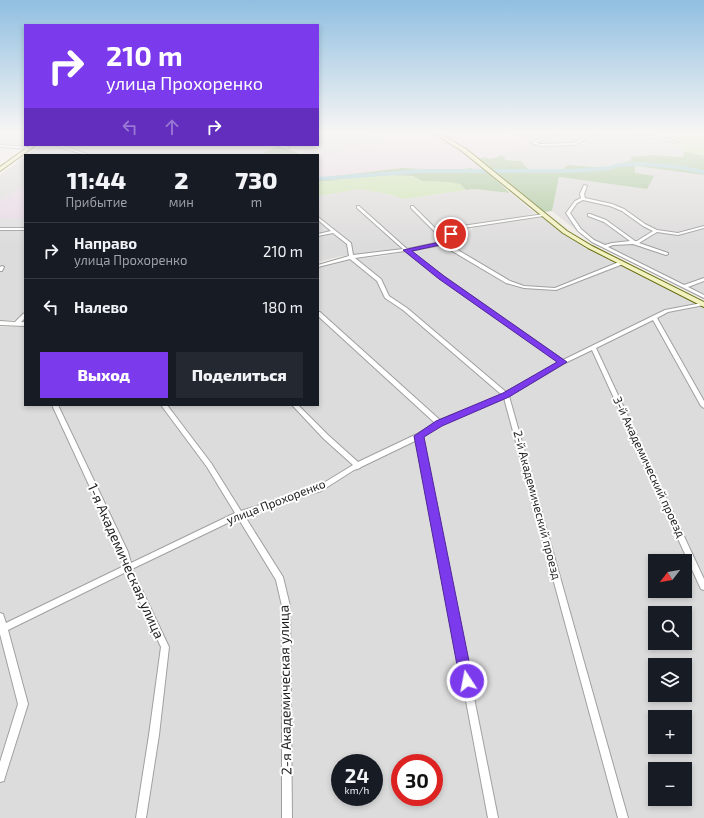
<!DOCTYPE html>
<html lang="ru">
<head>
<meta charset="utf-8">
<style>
	:root { --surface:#171b24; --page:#242831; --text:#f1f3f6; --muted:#9ea1a6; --line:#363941; --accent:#7c3aed }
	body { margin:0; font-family:"Exo 2",sans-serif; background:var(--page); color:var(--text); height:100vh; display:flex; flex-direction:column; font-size:15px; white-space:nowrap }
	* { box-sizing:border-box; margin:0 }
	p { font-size:13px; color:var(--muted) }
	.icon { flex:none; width:22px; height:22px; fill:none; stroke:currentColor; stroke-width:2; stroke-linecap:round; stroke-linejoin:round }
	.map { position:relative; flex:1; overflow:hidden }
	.drawer { position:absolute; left:24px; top:154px; width:295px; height:252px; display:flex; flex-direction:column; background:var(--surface); border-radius:0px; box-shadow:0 2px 6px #0003 }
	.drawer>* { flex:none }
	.hud { position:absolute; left:24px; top:24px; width:295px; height:122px; border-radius:0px; box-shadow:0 2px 6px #0003; background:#7c3aed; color:#fff; overflow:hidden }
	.needle { width:26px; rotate:239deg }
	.buttons { position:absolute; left:648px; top:554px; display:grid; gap:8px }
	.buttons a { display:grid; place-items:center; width:44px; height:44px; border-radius:0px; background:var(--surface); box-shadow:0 2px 6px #0003; font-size:20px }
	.speed { position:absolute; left:331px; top:754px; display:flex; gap:8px; font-size:20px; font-weight:700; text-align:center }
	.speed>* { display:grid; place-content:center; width:52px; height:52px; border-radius:50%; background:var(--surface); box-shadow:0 2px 6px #0003; line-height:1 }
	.speed small { font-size:10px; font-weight:400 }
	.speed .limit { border:6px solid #d22; background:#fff; color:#111 }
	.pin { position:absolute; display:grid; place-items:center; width:34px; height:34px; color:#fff; margin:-17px; border:2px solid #fff; border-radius:50%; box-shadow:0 1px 4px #0007 }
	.me { position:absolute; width:44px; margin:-22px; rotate:349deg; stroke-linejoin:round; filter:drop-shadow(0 0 3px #0008) }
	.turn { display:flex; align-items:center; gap:14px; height:84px; padding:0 16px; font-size:18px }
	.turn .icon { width:52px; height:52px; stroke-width:2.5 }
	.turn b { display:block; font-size:28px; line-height:34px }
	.lanes { display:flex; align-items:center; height:38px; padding:0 16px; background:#0003; justify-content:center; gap:20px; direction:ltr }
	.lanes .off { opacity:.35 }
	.eta { display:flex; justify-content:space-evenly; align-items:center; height:68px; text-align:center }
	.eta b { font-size:24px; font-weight:800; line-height:28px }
	.primary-button { display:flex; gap:8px; margin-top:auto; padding:8px 16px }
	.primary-button a { flex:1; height:46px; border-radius:0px; background:var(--accent); color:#fff; font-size:16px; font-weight:800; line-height:46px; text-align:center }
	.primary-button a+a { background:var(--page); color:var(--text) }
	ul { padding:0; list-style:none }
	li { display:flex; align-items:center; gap:12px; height:56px; padding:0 16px; border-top:1px solid var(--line) }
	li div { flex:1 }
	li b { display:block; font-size:15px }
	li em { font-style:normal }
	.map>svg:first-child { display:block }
	.residential { fill:#dddcdc; fill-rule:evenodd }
	.industrial { fill:#e7d9e5 }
	.grass { fill:#cde3b3 }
	.forest { fill:#aec9a0 }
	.parking { fill:#dfdfdf }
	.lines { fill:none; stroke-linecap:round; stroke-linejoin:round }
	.river { fill:#acd0d7; fill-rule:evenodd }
	.street-casing { stroke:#a0a0a0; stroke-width:2 }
	.secondary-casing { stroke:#656b12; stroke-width:2 }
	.street { fill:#fff; fill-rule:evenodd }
	.secondary { fill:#f2f2c1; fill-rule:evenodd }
	.route { fill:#7c3aed; stroke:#51269a }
	.labels { text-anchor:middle; stroke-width:4; stroke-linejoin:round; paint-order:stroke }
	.street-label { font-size:12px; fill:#1f1f1f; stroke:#fff }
	.near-street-label { font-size:14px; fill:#1f1f1f; stroke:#fff }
</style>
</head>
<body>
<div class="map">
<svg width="704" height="818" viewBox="0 0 704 818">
	<rect width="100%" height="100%" fill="#efece7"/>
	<g class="residential">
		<path d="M0 132H25V145L0 143Z"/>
		<path d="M318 132H360L390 140 381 144 349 149 350 151 318 155 280 145H318Z"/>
		<path d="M508 132H628L672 142 676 146 684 151V157L653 155 629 157 632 160 607 168 568 165 561 170 528 169 521 161 506 160 501 154 532 144 506 134Z"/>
		<path d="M41 145H51L82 155H27Z"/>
		<path d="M63 145H273L276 146 260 155H96Z"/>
		<path d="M25 157V186L0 201V175Z"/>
		<path d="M635 166 704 175V299L594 244 552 211 559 177 647 189 635 173Z"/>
		<path d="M360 189 388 194 404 199 475 189 510 193 535 213 524 216 467 225 449 232 442 240 391 251 341 256 318 262V196Z"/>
		<path d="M540 216 560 232 587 249 704 308V818H0V327H25V405H318V268L343 260 383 256 433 247 452 242 475 227ZM655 561H685V591H655ZM655 613H685V643H655ZM655 665H685V695H655ZM655 717H685V747H655ZM340 763H374V797H340ZM400 763H434V797H400ZM655 769H685V799H655Z"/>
		<rect x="0" y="228" width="25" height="92"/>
	</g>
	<g class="industrial">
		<path d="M360 132H429L447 140 464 152 484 169 476 170 472 168 449 170 402 168 318 178V155L350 151 349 149 381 144 380 143 389 140Z"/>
		<path d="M437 132H508L506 134 532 143 490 159 484 157 478 159 454 141Z"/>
		<path d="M25 186V228H0V201Z"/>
	</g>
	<g class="grass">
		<path d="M635 132H704V156C693 153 680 151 672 142L674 141Z"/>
		<path d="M384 175 413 176 422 181 449 182 460 184 466 190 404 199 388 194 360 189 318 196V181H329L351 177Z"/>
	</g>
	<g class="forest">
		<path d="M276 146 296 152 298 154 260 155Z"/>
		<path d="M684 151 704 156V175L635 166V173L654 176 647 189 559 177 552 211 544 212 478 159 484 157 490 159 502 155 506 160 521 161 528 169 561 170 568 165 607 168 632 160 629 157 653 155 683 157Z"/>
		<path d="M402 168 449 170 472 168 476 170 484 169 510 193 475 189 466 190 460 184 449 182 422 181 413 176 384 175 351 177 329 181H318V178Z"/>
	</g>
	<path class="parking" d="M0 218 25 219V227H0Z"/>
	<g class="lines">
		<path class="river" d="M643 162 679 165 704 170V174L679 169 643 166 619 167 610 170 571 173H422L318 181V177L422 169H571L609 166 618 163Z"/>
		<defs>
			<g id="street">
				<path d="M554 132H558L536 143 541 144 573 143 594 132H598L574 145 541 146 531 143Z"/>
				<path d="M630 132H635L678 142 676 143Z"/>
				<path d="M0 145 30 147 32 148 30 149 0 147Z"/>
				<path d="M55 145H60L90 155H85Z"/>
				<path d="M275 145H281L290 148 288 149Z"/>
				<path d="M584 185 587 186 584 194 585 198 612 204 624 209 645 224 657 230 678 233 704 226V228L678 235 657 232 639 243 668 253V254L666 255 633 244 613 245 608 247 684 285 704 278V281L688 287 704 295V298L592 242 578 231 566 213 575 201 581 198 580 194ZM583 200 610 206 622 211 643 226 653 231 637 241H635L606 220 590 214H588V216L604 222 630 241 612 243 605 245 594 240 581 229 570 213 577 203Z"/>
				<path d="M357 206H359L407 249 444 241 411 208V206H413L446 239 450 233 462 226 544 214V216H543L464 228 453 235 449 242 451 246 510 281 524 286 555 288 619 262H623V264L556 290 524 288 506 283 447 248 446 244 410 251 443 276 563 360 665 310 702 303H704V305L668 312 657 318 704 401V408L701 406 653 320 596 348 704 579V590L701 589 700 587 592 350 565 363 509 396 628 818H618L504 398 441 424 422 437 498 818H488L417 440 361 467 360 468 354 470 321 491 244 515 283 577 290 606 292 818H282V606L276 580 238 518 132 569 169 647 159 735 146 818H136L149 735 161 647 126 572 8 630 28 704 5 777 4 781 0 782V762L18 704 0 634V613L3 614 6 623 124 566 120 552 52 405H58L128 552 131 563 235 513 207 467 161 405H167L211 463 241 511 317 487 353 465 324 439 292 405H298L328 435 358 462 417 434 435 423 318 316V312H320L440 420 502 395 403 310 385 298 377 281 350 259 318 267V265L349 256 347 244 333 233 318 236V234L331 231 318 220V217L351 243 353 255 403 249 357 208ZM405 251 439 278 559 362 506 392 407 308 389 296 381 279 355 258Z"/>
				<rect x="0" y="228" width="25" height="2"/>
				<path d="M2 266 4 267 2 271H0V267Z"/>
				<path d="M25 313V318L21 322H25V326L0 325V321L15 322 23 314Z"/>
			</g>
			<g id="secondary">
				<path d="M432 132H437L466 149 567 231 592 246 704 302V307L588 248 563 233 462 151Z"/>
				<path d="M31 145H36L0 171V167Z"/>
			</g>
		</defs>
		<use href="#street" class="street-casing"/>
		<use href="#secondary" class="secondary-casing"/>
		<use href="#street" class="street"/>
		<use href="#secondary" class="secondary"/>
	</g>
	<linearGradient id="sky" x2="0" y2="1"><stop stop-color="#90bfe1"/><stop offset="0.54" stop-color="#f8f6f4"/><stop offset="1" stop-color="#f8f6f4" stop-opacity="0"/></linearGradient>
	<rect width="704" height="246" fill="url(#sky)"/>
	<path class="route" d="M448 233 454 234 449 243 412 251 444 276 567 362 509 397 442 426 424 437 473 681 471 685 467 687 462 685 460 681 414 436 436 421 503 393 557 362 439 279 403 250 445 241Z"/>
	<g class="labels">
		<g class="street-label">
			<text transform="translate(649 467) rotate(65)" y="4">3-й Академический проезд</text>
			<text transform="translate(276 502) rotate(-21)" y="4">улица Прохоренко</text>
			<text transform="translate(537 505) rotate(75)" y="4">2-й Академический проезд</text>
		</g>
		<g class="near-street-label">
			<text transform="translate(126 561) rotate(66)" y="5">1-я Академическая улица</text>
			<text transform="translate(285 690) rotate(-91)" y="5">2-я Академическая улица</text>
		</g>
	</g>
</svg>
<div class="buttons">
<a><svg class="needle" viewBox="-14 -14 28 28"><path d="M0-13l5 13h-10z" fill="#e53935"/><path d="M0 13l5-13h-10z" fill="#9ea1a6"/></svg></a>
<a><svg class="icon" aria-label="search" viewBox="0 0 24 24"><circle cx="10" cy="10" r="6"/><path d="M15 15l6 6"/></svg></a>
<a><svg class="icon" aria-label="layers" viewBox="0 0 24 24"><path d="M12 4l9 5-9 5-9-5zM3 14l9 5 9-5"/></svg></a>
<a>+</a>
<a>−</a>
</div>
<div class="speed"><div>24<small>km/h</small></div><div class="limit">30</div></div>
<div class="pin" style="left:451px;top:234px;background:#d93025"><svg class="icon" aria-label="arrive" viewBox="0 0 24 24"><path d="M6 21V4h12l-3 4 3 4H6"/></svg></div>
<svg class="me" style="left:467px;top:681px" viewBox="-20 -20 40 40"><circle r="17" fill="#7c3aed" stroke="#fff" stroke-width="3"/><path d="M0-11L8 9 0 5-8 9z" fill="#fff"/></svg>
<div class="hud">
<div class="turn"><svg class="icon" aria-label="right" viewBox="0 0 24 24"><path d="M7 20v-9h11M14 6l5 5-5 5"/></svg><div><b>210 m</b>улица Прохоренко</div></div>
<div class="lanes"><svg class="icon off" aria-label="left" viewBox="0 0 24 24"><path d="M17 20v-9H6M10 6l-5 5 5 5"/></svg><svg class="icon off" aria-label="ahead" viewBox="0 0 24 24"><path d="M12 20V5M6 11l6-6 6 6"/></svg><svg class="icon" aria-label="right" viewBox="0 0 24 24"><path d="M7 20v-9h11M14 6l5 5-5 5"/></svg></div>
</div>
<section class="drawer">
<div class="eta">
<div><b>11:44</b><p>Прибытие</p></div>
<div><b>2</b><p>мин</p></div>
<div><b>730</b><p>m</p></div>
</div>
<ul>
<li><svg class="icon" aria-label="right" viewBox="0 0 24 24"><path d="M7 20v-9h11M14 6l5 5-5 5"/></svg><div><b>Направо</b><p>улица Прохоренко</p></div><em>210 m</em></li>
<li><svg class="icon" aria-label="left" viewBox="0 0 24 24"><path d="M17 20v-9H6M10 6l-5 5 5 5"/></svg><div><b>Налево</b></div><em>180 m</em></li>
</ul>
<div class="primary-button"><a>Выход</a><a>Поделиться</a></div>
</section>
</div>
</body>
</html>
